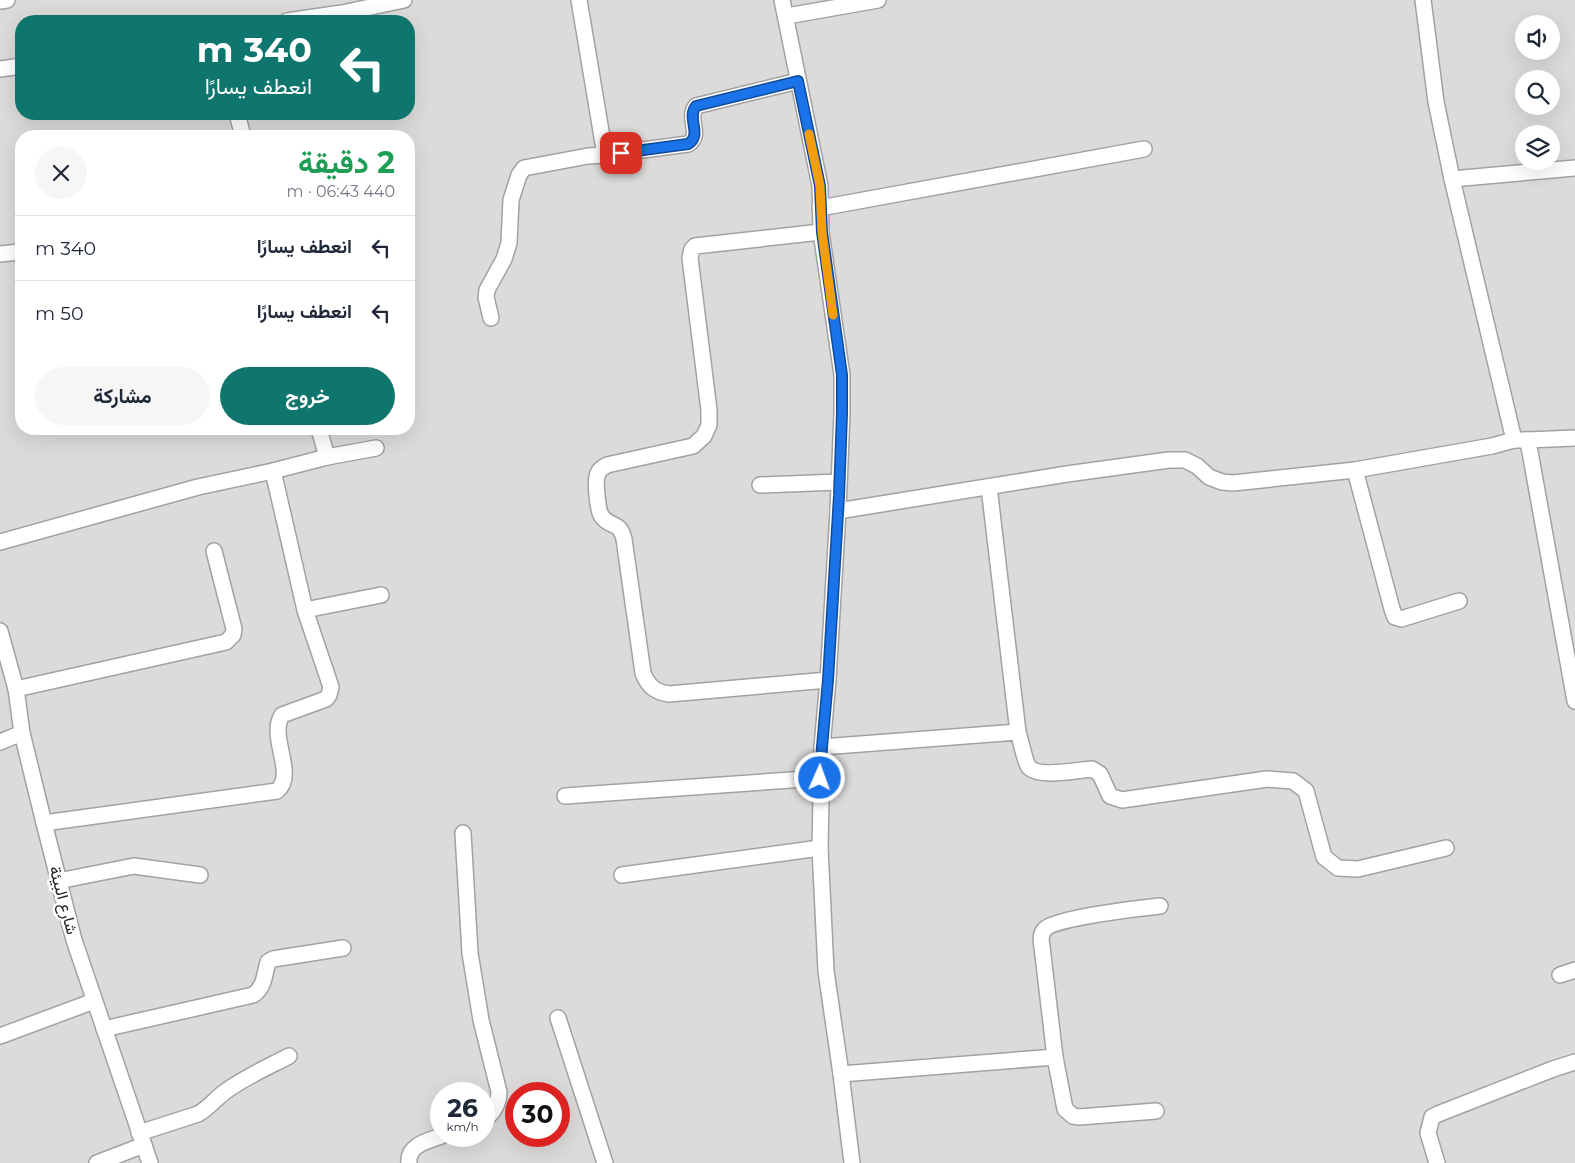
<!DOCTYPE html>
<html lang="ar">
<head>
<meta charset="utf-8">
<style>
	:root { --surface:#fff; --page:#f6f6f7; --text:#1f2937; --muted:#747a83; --line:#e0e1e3; --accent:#0f766e }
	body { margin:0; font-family:Montserrat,Vazirmatn,sans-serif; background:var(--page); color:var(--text); direction:rtl; height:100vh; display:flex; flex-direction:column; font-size:19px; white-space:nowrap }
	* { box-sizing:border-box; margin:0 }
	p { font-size:16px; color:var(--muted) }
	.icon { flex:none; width:28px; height:28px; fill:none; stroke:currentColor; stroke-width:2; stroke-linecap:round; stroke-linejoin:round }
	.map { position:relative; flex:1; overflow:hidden; direction:ltr }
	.drawer { position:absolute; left:15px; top:130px; width:400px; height:305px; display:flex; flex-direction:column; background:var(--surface); border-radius:20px; box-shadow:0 5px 20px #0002; direction:rtl }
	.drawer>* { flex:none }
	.hud { position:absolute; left:15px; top:15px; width:400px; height:105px; border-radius:20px; box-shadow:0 5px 20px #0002; direction:rtl; background:#0f766e; color:#fff; overflow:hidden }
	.controls { position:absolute; left:1515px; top:15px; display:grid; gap:10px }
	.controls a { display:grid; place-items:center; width:45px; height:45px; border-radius:50%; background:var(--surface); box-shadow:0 5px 20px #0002; font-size:25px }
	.speed { position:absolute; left:430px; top:1082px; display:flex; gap:10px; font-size:25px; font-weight:700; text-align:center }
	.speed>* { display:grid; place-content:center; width:65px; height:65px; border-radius:50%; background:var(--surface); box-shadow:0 5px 20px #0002; line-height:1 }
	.speed small { font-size:12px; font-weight:400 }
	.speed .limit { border:8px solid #d22; background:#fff; color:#111 }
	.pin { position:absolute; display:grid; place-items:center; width:42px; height:42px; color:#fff; margin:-21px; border-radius:10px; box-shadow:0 2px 8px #0006 }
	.me { position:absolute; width:55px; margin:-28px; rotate:2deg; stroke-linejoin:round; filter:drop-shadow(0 0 4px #0008) }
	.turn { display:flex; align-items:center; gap:18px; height:105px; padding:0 20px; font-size:22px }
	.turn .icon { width:65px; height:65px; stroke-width:2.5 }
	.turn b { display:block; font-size:35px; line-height:42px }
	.round { display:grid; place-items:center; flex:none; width:52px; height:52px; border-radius:26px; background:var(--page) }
	.summary { display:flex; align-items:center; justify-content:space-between; height:85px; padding:0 20px }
	h1 { font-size:30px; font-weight:700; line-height:38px; color:#1e9e55 }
	.primary-button { display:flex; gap:10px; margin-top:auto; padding:10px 20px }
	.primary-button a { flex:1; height:58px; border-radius:30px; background:var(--accent); color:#fff; font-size:20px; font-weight:700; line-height:58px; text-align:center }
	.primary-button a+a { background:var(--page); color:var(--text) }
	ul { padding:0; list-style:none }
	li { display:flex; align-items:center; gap:15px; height:65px; padding:0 20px; border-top:1px solid var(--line) }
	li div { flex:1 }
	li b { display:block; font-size:19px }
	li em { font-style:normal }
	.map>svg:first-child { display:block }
	.residential { fill:#dcdbda; fill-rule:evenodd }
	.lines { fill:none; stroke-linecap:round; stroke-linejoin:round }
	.minor-casing { stroke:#a2a2a2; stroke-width:18 }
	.minor { stroke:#fff; stroke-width:15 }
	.route-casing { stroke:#114b97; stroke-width:12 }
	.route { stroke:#1a73e8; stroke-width:9 }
	.slow { stroke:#f59e0b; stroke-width:9 }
	.labels { text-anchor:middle; stroke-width:5; stroke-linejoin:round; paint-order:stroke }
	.street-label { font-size:16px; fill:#1e1e1e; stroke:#fff }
</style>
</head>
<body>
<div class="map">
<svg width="1575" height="1163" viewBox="0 0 1575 1163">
	<rect width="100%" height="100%" fill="#eeece4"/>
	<path class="residential" d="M0 0H1575V1163H0ZM21 21H409V114H21ZM1524 24H1551V51H1524ZM1524 79H1551V106H1524ZM1524 134H1551V161H1524ZM21 136H409V429H21ZM441 1094H484V1136H441ZM516 1094H559V1136H516Z"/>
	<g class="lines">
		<defs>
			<g id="minor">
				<path d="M782 0 820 186 821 232 842 375V413L838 511 828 680 822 747 820 848 826 971 841 1074 852 1163"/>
				<path d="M1423 0 1436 102 1452 179"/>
				<path d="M0 1 7 0"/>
				<path d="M787 16 878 0"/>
				<path d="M287 21 342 13 404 0"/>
				<path d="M0 69 21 66"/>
				<path d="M237 114 243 136"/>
				<path d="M605 155 688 144C703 135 686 118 696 106L798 81"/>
				<path d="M820 208 1144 149"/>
				<path d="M821 232 695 246 692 249 690 258 709 410V425L704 436 693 446 607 465C602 468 598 470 597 477 595 482 598 511 601 515 609 529 619 519 624 539L643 673C648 686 655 692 669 694L828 680"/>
				<path d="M0 254 19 252 21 254"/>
				<path d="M491 318 486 297 487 290 504 259 509 243 511 200 519 175 524 168 588 156 605 155 579 0"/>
				<path d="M319 429 327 457"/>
				<path d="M1514 440H1527L1530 452 1575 701"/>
				<path d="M1527 440 1575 438"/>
				<path d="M1355 470 1392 609 1395 617 1401 619 1459 601"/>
				<path d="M760 485 839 482"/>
				<path d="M989 487 1018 732"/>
				<path d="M838 511 1067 474 1169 460H1185L1197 466 1209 477 1222 482 1233 483 1355 470 1492 446 1514 440 1452 179 1575 168"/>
				<path d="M0 542 198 487 273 471 327 457 376 448"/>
				<path d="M305 610 381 595"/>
				<path d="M0 631 16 689 22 733 44 823 74 940 150 1163"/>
				<path d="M16 689 226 642 233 635 234 629 214 551"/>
				<path d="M0 742 22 733"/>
				<path d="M822 747 1018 732C1021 741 1024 758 1028 766 1037 779 1078 770 1092 769L1100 774 1110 796 1122 800 1267 779 1293 781 1306 791 1324 857 1338 868 1358 869 1446 848"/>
				<path d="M565 796 820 778"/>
				<path d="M44 823 277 791C297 774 268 737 282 715L326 699 329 695 331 687 305 610 273 471"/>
				<path d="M463 833 470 953 481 1020 499 1092C499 1105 493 1113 484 1120"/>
				<path d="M622 875 820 848"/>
				<path d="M58 881 134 866 200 875"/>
				<path d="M1560 975 1575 970"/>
				<path d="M558 1018 605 1163"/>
				<path d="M104 1029 253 995C265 987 264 975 268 962L273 959 343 948"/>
				<path d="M0 1036 94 1001"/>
				<path d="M1055 1057 1042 947C1041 940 1040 934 1045 929 1055 918 1140 908 1160 906"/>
				<path d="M841 1074 1055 1057 1065 1109 1073 1116 1079 1117 1156 1111"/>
				<path d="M139 1133 198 1114C209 1108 216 1098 226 1091 245 1077 268 1067 289 1056"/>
				<path d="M97 1163 144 1145"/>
				<path d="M409 1163C407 1145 428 1141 441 1136"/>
				<path d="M1437 1163 1428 1133 1432 1117 1438 1114 1553 1069 1575 1062"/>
			</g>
		</defs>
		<use href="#minor" class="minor-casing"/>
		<use href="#minor" class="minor"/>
	</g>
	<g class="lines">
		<defs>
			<path id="route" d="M621 153 688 144C703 135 686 118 696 106L798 81 820 186 822 232 842 375V413L839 496 828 680 822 747 820 778"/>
		</defs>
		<use href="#route" class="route-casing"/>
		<use href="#route" class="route"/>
		<path class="slow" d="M809 134 820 186 822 232 833 315"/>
	</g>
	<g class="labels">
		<g class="street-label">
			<text transform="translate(64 900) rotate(75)" y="6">شارع البيئة</text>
		</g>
	</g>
</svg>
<div class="controls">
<a><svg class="icon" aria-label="sound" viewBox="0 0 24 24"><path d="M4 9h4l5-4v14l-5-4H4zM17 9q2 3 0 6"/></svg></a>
<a><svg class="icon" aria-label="search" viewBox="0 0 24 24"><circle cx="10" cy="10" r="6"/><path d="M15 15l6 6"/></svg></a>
<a><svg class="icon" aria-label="layers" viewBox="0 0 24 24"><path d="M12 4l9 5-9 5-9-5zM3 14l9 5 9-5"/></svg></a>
</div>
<div class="speed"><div>26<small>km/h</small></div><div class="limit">30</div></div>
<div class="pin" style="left:621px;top:153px;background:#d93025"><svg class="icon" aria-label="arrive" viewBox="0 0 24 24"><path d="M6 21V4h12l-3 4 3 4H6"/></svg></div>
<svg class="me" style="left:820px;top:778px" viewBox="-20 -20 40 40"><circle r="17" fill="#1a73e8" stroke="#fff" stroke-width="3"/><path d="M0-11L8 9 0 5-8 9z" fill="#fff"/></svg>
<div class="hud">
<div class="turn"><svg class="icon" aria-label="left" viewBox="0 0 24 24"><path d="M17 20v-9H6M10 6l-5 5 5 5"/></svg><div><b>340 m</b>انعطف يسارًا</div></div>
</div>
<section class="drawer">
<div class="summary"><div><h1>2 دقيقة</h1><p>440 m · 06:43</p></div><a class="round"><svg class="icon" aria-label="close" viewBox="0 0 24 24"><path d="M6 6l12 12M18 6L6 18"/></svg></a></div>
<ul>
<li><svg class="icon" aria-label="left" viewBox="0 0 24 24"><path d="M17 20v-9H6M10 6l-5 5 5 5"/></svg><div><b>انعطف يسارًا</b></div><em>340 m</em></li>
<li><svg class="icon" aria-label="left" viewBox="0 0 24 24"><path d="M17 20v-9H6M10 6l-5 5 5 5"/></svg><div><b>انعطف يسارًا</b></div><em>50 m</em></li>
</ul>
<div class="primary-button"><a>خروج</a><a>مشاركة</a></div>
</section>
</div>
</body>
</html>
